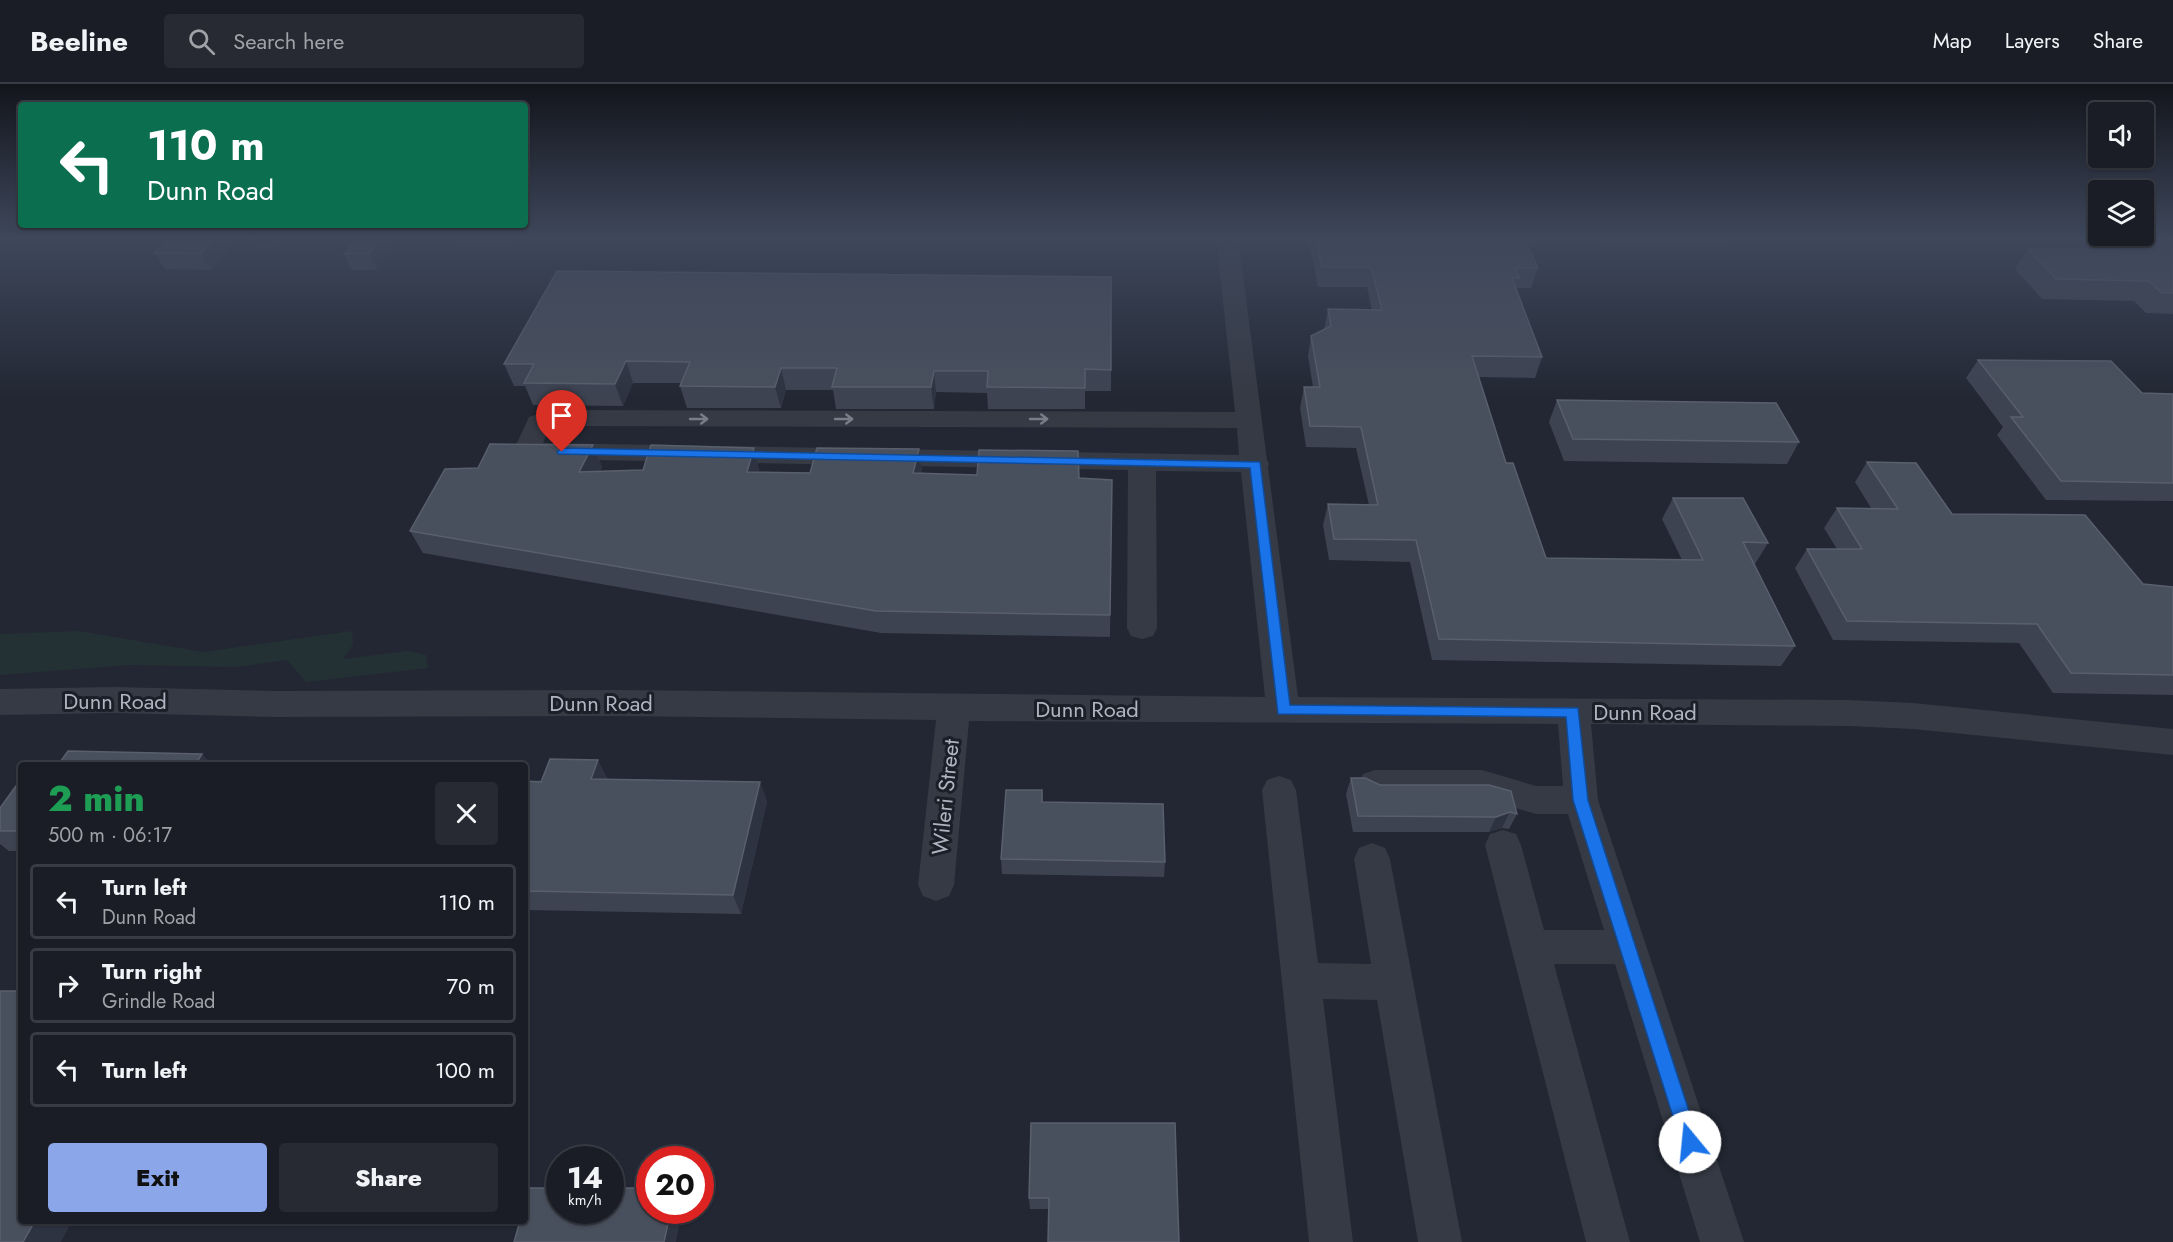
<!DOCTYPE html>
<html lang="en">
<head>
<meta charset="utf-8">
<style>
	:root { --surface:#1a1d26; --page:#272a32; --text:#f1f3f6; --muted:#9fa2a7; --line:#383b43; --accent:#8ca7e9 }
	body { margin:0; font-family:Jost,sans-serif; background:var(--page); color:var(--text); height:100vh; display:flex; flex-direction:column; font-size:22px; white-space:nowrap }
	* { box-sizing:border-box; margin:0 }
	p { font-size:20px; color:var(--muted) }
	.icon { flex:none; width:33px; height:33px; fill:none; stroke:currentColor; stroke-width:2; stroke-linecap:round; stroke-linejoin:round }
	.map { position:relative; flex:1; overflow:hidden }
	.sheet { position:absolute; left:18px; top:678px; width:510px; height:462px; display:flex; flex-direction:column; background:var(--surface); border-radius:6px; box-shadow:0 2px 4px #0004,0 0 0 2px var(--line) }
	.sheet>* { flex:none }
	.guide { position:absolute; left:18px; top:18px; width:510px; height:126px; border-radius:6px; box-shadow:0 2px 4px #0004,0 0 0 2px var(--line); background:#0b6e4f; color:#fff; overflow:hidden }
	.tools { position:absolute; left:2088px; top:18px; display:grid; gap:12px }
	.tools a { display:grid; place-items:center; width:66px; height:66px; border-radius:6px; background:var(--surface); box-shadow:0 2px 4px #0004,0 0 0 2px var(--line); font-size:30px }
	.speed { position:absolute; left:546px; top:1062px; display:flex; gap:12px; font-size:30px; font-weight:700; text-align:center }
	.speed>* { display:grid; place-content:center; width:78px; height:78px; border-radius:50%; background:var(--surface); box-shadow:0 2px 4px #0004,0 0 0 2px var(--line); line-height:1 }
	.speed small { font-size:15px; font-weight:400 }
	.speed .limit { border:9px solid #d22; background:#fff; color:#111 }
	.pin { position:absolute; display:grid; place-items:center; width:51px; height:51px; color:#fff; margin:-62px -26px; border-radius:50% 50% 50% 0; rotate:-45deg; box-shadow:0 0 6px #0007 }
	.pin .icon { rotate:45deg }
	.me { position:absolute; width:66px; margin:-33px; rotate:343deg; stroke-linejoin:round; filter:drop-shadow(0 0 4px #0008) }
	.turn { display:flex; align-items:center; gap:21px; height:126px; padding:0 30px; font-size:27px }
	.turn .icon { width:78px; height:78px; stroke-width:2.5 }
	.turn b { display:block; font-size:42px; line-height:51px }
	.round { display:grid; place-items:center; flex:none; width:63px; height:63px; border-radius:6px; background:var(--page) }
	.headline { display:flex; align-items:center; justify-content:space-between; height:102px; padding:0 30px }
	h1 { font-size:36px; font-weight:800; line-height:45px; color:#1e9e55 }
	.action { display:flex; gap:12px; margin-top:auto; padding:12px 30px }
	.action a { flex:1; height:69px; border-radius:6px; background:var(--accent); color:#111; font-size:24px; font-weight:800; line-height:69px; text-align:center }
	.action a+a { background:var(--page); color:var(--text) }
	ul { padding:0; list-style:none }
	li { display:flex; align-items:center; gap:18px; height:75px; margin:0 12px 9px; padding:0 18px; border:3px solid var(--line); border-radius:6px }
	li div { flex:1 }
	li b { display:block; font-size:22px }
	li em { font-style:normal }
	header { display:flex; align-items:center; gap:36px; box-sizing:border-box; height:84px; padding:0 30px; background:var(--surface); border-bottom:2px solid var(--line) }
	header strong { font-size:28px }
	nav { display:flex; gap:33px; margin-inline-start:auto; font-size:21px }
	.search { width:420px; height:54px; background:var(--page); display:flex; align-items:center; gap:15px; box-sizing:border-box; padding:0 21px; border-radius:6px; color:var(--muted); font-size:22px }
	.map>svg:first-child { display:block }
	.green { fill:#243134 }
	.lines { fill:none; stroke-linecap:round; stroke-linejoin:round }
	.minor { fill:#353a44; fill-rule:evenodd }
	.wall { fill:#3d4351 }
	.shaded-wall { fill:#2d3340 }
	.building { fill:#49505d; stroke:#595f6d; stroke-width:1.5 }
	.oneway { stroke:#787d89 }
	.route { fill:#1a73e8; stroke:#114b97; stroke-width:1.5 }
	.labels { text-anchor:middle; stroke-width:6; stroke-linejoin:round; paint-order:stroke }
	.street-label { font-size:22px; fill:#afb4c1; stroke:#1a1f28 }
</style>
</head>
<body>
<header>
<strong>Beeline</strong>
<div class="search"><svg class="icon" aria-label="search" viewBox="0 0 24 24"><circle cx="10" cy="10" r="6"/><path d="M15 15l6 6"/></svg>Search here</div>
<nav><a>Map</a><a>Layers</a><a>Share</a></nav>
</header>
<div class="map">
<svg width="2173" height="1158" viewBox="0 0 2173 1158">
	<rect width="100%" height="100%" fill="#222733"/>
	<path class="green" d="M79 547 203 568 352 547 353 560 343 575 408 567 426 571 428 584 306 598 287 576 236 583 129 581 0 591V550Z"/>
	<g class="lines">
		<g class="minor">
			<path d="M260 153H283C276 164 270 169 257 166L254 161Z"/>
			<path d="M407 153H513L516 157 513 162 505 164 418 159 410 158Z"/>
			<path d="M1216 153H1238L1267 376 1269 380 1268 383 1298 613 1848 616 1913 619 2173 645V671L1913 645 1848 642 1591 640 1598 716 1744 1158H1700L1615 880H1554L1630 1158H1586L1485 761 1490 750 1503 746 1516 750 1521 761 1544 846H1604L1568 730H1536L1482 714H1375L1363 710 1358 700 1363 690 1375 686H1482L1536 702H1563L1558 640 969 637 954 801 949 812 936 817 923 812 918 801 936 636 617 632 274 633 114 629 0 631V605L114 603 274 607 617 606 1265 613 1241 388 1156 387 1157 544 1153 552 1142 555 1131 552 1127 544 1128 386 541 375 521 372 515 363 529 333 552 326 1235 328ZM555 342 1237 344 1239 371 543 359 549 344Z"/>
			<path d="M1279 692 1291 696 1296 706 1318 879 1371 880 1354 775 1359 764 1372 759 1385 764 1390 775 1462 1158H1418L1377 916 1323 915 1353 1158H1309L1262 706 1267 696Z"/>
		</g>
	</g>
	<g class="wall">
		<path d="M242 153 211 186 165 185 154 169Z"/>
		<path d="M357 153H386L392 166 377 186H352L344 170Z"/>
		<path d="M1299 153H1728L1725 161 1527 159 1538 184 1531 204H1517L1516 205 1542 273 1535 294 1478 293 1506 379 1546 474 1682 476 1662 435 1673 414 1768 459 1755 480H1754L1795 562 1781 582 1432 576 1410 478 1329 476 1323 441 1328 420 1369 421 1356 364 1306 363 1300 324 1304 303H1313L1308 272 1311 252 1324 246 1328 225 1372 226 1367 203H1318L1309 157H1300Z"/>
		<path d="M2092 153H2173V230L2146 229 2134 217 2042 215 2015 185 2028 165 2083 166Z"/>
		<path d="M557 187 1111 286V307H1085V325H988L987 309 936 308 934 325H836L833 306H786L781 324H687L680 302 682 299H633L623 322 533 321 525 302H514L504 280Z"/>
		<path d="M1978 276 2142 309 2173 310V417L2046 416 1997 351 2003 343 1966 294Z"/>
		<path d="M1557 316 1799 358 1787 380 1564 377 1549 338Z"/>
		<path d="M593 361 602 383 600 387 643 386 754 364 759 386V388L810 389 919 365 922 389 1079 394 1112 396 1110 553 881 549 423 469 410 447 478 384Z"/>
		<path d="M1867 378 1952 430 2143 500 2173 503V611L2053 609 2019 559 1833 556 1795 484 1807 465H1837L1824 444 1837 424H1871L1855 398Z"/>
		<path d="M1351 694 1380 701 1517 730 1509 745 1502 744 1489 748H1353L1346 710Z"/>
		<path d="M21 695V767H9L0 760V724Z"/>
		<path d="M608 695 760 698 767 718 741 830 525 826V697Z"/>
		<path d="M1042 706 1043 718 1165 778 1164 793 1002 790 1001 775Z"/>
		<path d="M1031 1039 1179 1158 1049 1125H1030L1029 1114Z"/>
	</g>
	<g class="shaded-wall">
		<path d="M217 153H242L211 186 201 170Z"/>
		<path d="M382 153H386L392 166 377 186 369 170Z"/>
		<path d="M626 277 633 299 623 322 615 300Z"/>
		<path d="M781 284 786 306 781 324 775 303Z"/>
		<path d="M934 287 936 308 934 325 931 303Z"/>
		<path d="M593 361 602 383 588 409 579 388Z"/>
		<path d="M754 364 759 386 753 410 747 388Z"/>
		<path d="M919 365 922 387 917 411 913 389Z"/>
		<path d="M202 670 213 681H195Z"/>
		<path d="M598 676 609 697 591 695Z"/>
		<path d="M760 698 767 718 741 830 733 811Z"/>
		<path d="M1510 728 1502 744 1489 748 1496 733Z"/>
		<path d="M671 1126H682L676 1158H664Z"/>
		<path d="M35 1137H72L61 1158H23Z"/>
	</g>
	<g class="building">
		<path d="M171 153H217L201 170 154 169Z"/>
		<path d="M357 153H382L369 170H344Z"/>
		<path d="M1315 153H1524L1538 184H1515L1520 194H1512L1542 273 1472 272 1506 379H1513L1546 474 1703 476 1673 414H1743L1768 459 1743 458 1795 562 1439 555 1416 456 1334 455 1328 420 1378 421 1361 343 1310 342 1304 303H1320L1311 252 1331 242 1328 225 1382 226 1371 183H1322Z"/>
		<path d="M2104 153H2173V209H2162L2149 197 2056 195 2028 165 2118 166Z"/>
		<path d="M557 187 1111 193V286L1085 285V304L987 303 988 287H934L931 303H832L837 284H781L775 303 680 302 690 278 626 277 615 300 524 299 534 280H504Z"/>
		<path d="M1978 276 2111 277 2142 309 2173 310V399L2061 397 2011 333H2023Z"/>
		<path d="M1557 316 1776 319 1799 358 1573 355Z"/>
		<path d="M490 360 593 361 579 388 643 386 651 361 754 364 747 388 810 389 817 364 919 365 913 389 977 391 979 366 1078 367 1079 394 1112 396 1110 531 876 527 410 447 445 385 478 384Z"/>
		<path d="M1867 378 1916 379 1952 430 2085 431 2143 500 2173 503V591L2071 589 2037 540 1847 537 1807 465H1862L1837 424 1898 425Z"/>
		<path d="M68 667 202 670 195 681H58Z"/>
		<path d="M550 675 598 676 591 695 760 698 733 811 525 807V697L541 698Z"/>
		<path d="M1351 694H1365L1380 701H1489L1511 707 1517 730 1510 728 1496 733 1358 732Z"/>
		<path d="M21 695V747H0V724Z"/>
		<path d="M1006 706H1042V718L1163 720 1165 778 1001 775Z"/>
		<path d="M0 907H21V1137H35L23 1158H0Z"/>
		<path d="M1031 1039H1175L1179 1158H1048L1049 1114H1029Z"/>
		<path d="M529 1104H560V1126H610V1104H650V1126H671L664 1158H514L520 1137H525V1119Z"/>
	</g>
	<defs><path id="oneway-shaft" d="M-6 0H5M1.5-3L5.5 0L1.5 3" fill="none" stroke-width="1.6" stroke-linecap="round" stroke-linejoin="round" transform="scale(1.5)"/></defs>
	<g class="oneway">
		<use href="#oneway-shaft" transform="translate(699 335)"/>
		<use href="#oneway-shaft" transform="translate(844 335)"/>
		<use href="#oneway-shaft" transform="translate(1039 335)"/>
	</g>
	<linearGradient id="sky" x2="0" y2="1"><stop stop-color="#13151c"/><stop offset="0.49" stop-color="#3e475b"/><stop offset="1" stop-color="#3e475b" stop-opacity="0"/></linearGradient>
	<rect width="2173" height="315" fill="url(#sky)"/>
	<path class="route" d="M562 364 1260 378 1290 621 1578 624 1588 716 1699 1058 1697 1064 1690 1067 1684 1064 1681 1058 1573 716 1566 633 1278 630 1250 384 558 370 557 368Z"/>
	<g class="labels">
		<g class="street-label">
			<text x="115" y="625">Dunn Road</text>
			<text x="601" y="627">Dunn Road</text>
			<text x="1087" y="633">Dunn Road</text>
			<text x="1645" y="636">Dunn Road</text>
			<text transform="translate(945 713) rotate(-84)" y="8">Wileri Street</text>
		</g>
	</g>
</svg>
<div class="tools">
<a><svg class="icon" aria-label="sound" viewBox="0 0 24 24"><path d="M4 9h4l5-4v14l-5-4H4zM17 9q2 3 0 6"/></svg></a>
<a><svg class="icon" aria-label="layers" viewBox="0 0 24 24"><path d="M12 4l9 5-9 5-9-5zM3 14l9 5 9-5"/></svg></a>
</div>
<div class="speed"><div>14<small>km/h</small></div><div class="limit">20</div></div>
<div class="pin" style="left:562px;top:368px;background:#d93025"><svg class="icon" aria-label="arrive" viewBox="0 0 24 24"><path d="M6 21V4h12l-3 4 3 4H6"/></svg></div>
<svg class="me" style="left:1690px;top:1058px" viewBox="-20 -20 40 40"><circle r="19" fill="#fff"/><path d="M0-13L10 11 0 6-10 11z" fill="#1a73e8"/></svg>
<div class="guide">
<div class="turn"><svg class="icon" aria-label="left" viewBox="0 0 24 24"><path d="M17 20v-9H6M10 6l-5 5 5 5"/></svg><div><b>110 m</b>Dunn Road</div></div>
</div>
<section class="sheet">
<div class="headline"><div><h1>2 min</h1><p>500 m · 06:17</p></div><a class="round"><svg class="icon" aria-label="close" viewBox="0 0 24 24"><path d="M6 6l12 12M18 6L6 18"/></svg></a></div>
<ul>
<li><svg class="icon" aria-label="left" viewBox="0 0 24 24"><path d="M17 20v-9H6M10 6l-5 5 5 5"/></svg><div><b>Turn left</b><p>Dunn Road</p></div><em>110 m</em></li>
<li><svg class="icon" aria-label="right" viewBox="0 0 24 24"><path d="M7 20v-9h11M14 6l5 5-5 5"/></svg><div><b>Turn right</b><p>Grindle Road</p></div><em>70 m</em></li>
<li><svg class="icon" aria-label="left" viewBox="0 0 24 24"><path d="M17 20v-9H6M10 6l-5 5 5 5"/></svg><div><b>Turn left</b></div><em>100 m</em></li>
</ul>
<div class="action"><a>Exit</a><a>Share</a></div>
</section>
</div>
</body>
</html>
